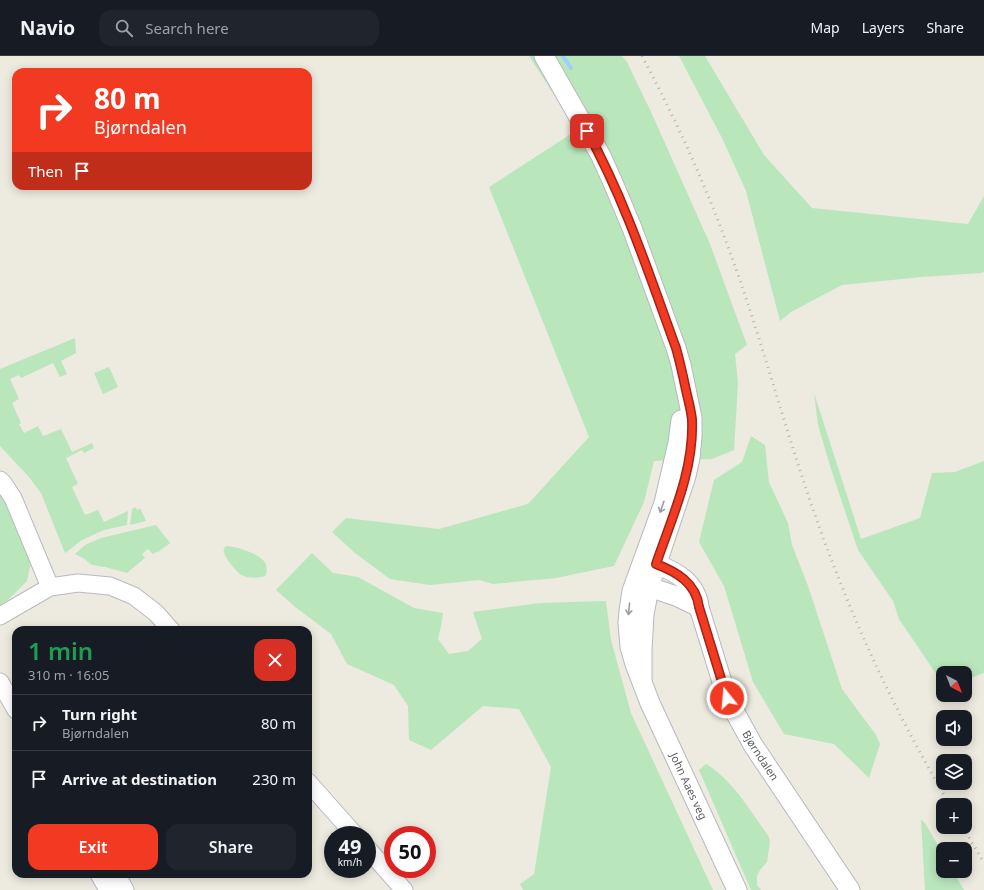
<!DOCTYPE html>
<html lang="en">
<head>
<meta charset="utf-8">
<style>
	:root { --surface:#171b24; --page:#20242c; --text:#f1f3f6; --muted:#9ea1a6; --line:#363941; --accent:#f13a21 }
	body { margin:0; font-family:"Noto Sans",sans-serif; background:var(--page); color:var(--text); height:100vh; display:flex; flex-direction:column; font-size:15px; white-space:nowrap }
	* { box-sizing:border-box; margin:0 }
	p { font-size:13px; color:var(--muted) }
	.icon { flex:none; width:22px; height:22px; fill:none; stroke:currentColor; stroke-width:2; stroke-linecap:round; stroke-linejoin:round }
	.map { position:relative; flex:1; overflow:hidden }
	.sheet { position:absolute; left:12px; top:570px; width:300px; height:252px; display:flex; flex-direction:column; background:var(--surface); border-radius:12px; box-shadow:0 2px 10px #0003 }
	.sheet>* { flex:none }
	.guide { position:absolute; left:12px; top:12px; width:300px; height:122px; border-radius:12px; box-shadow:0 2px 10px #0003; background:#f13a21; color:#fff; overflow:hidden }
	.needle { width:26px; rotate:138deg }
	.controls { position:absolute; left:936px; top:610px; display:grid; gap:8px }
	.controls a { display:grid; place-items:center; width:36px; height:36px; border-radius:8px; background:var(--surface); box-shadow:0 2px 10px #0003; font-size:20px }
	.speed { position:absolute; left:324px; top:770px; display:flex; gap:8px; font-size:20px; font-weight:700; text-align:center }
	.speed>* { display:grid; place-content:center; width:52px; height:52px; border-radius:50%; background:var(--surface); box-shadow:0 2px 10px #0003; line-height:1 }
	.speed small { font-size:10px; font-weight:400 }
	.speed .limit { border:6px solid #d22; background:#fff; color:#111 }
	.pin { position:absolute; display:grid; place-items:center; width:34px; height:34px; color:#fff; margin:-17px; border-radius:8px; box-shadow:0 2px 6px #0006 }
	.me { position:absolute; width:44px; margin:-22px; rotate:343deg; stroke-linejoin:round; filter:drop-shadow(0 0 3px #0008) }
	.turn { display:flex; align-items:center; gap:14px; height:84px; padding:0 16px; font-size:18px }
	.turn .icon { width:52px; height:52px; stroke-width:2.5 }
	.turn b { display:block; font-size:28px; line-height:34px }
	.then { display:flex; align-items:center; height:38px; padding:0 16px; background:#0003; gap:8px; font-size:15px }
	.round { display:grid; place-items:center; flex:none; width:42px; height:42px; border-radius:12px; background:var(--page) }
	.summary { display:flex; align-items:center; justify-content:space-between; height:68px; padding:0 16px }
	h1 { font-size:24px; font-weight:600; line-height:30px; color:#1e9e55 }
	.primary-button { display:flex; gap:8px; margin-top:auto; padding:8px 16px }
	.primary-button a { flex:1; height:46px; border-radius:12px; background:var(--accent); color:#fff; font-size:16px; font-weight:600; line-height:46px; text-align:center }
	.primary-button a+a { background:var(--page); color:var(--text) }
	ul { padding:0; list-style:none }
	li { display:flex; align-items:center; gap:12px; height:56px; padding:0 16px; border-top:1px solid var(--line) }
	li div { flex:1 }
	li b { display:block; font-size:15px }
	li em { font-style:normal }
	header { display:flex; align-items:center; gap:24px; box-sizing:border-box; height:56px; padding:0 20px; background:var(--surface); border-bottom:1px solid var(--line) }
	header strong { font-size:19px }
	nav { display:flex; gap:22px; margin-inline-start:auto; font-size:14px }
	.search { width:280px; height:36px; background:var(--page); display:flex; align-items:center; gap:10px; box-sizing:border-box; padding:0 14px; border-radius:12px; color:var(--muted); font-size:15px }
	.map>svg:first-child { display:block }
	.green { fill:#bae6bc }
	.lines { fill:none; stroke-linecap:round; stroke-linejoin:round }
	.stream { stroke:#9dd0ff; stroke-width:4 }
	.tertiary-casing { stroke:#b8babf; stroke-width:19 }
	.secondary-casing { stroke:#b5b9bf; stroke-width:21 }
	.tertiary { stroke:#fff; stroke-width:17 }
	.secondary { stroke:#fff; stroke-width:19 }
	.rail { stroke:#b3b4b4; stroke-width:3; stroke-dasharray:1 5; stroke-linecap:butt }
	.oneway { stroke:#9b9da0 }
	.route-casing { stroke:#9d2615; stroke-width:10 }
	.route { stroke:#f13a21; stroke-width:7 }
	.labels { text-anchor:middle; stroke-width:3.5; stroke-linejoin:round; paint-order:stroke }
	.street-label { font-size:11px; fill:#585c61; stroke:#fff }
</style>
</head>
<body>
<header>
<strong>Navio</strong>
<div class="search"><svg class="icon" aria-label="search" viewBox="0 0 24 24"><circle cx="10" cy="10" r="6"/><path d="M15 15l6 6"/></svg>Search here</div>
<nav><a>Map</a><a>Layers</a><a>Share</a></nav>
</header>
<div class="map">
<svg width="984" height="834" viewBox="0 0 984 834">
	<rect width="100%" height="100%" fill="#edeadf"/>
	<g class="green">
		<path d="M529 0H622L627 6 652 58 710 188 747 289 735 298 738 327 734 394 712 403 654 405 644 446 614 510 556 522 493 528 479 524 430 529 390 523 355 497 332 476 346 462 439 473 528 448 589 381 489 131 577 74Z"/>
		<path d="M679 0H705L764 99 812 152 968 168 984 140V216L981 217 922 221 842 229 791 256 780 265 746 135 723 84Z"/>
		<path d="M75 282 76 297 61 305 67 318 60 321 53 307 21 322 19 319 10 323 19 343 12 347 21 367 19 368 24 377 38 370 43 380 61 373 72 396 92 387 94 392 84 397 82 394 66 402 78 428 72 431 85 459 98 454 104 466 128 455 127 469 104 474 82 484 65 497 41 437 29 421 0 390V313Z"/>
		<path d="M109 311 118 331 103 338 94 317Z"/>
		<path d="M814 337 861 483 920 462 932 417 955 416 984 405V617L965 624V617H943V628L899 563 893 545 858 494 831 413 818 369Z"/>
		<path d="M751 380 765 389 769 426 788 467 792 489 808 530 842 633 876 679 880 688 869 722 834 688 784 678 753 626 724 530 699 486 714 424 742 406Z"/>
		<path d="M0 439 4 442 31 506 27 525 8 544 0 549Z"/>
		<path d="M136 451 137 454 140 452 146 465 130 469 132 453Z"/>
		<path d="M156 469 170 487 158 496H156L153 498 148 493 142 498 145 502 127 517 105 511 92 509 83 502 75 498 85 489 101 482Z"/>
		<path d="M226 490C236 490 256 497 263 504 267 508 267 513 266 519 261 523 247 522 241 519 237 516 224 501 224 496 223 493 224 492 226 490Z"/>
		<path d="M312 497 333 517 358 521 414 552 443 557 441 570 438 583 449 598 468 595 482 583 473 556 540 547 606 545 611 584 631 657 713 834H523L520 828 534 818 551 711 519 653 483 650 431 694 409 684 408 650 394 629 347 608 331 578 294 550 276 534Z"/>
		<path d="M706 708C733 724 751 756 769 781L770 786 767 806 760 814 757 820V829L761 834H751L699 714Z"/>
		<path d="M921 764 925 767 943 798V815H953L964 834H925Z"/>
	</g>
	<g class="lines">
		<path class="stream" d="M563 0 571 12"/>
		<defs>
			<g id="tertiary">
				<path d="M0 424 3 427 13 442 50 531"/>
				<path d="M0 560 50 531 78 527 110 530 134 540 156 557 171 574"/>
				<path d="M0 626 16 654"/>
				<path d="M308 726 355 779"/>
				<path d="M367 792 404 834"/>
				<path d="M99 818 108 834"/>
				<path d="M116 818 125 834"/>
			</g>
			<g id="secondary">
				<path d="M544 0 601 100 614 129 632 172 676 292 681 309 692 362V380L690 402 686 420 649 531 644 559 642 594V626"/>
				<path id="s1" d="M681 364 678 387 664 447 632 535 629 555 628 567 630 591 635 608 650 647 737 834"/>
				<path id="s2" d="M644 513 656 508C677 516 696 527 699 551L727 642 753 689 850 834"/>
				<path d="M642 520 649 531 676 540 699 551"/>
			</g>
		</defs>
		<use href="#tertiary" class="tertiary-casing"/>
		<use href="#secondary" class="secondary-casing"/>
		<use href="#tertiary" class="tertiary"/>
		<use href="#secondary" class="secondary"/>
		<g class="rail">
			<path d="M642 0C688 86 725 174 754 267 781 351 804 436 837 518 868 598 906 675 950 749"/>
			<path d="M963 771 984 807"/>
		</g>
	</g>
	<defs><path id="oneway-shaft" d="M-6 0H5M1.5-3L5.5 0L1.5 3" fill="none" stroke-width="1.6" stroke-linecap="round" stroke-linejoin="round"/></defs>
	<g class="oneway">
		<use href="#oneway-shaft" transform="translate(662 451) rotate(109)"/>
		<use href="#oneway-shaft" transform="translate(629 553) rotate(95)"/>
	</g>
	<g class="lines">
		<defs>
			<path id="route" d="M587 75C625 144 649 218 676 292 680 306 683 320 686 334 688 344 691 353 692 364 694 415 672 461 656 508 677 516 696 527 699 551L727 642"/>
		</defs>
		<use href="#route" class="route-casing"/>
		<use href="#route" class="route"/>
	</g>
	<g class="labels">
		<g class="street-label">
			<text dy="4" stroke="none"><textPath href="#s2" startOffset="239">Bjørndalen</textPath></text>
			<text dy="4" stroke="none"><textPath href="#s1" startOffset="386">John Aaes veg</textPath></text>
		</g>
	</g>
</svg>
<div class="controls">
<a><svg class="needle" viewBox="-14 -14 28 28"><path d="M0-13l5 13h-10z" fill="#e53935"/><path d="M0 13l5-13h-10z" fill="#9ea1a6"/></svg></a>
<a><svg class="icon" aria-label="sound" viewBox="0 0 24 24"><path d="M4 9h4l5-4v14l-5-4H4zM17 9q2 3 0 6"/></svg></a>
<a><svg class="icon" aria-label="layers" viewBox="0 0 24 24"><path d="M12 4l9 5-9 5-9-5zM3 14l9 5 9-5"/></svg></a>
<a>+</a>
<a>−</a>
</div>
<div class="speed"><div>49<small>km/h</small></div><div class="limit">50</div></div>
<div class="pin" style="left:587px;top:75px;background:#d93025"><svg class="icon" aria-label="arrive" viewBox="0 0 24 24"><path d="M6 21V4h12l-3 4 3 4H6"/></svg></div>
<svg class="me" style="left:727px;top:642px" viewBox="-20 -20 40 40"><circle r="17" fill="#f13a21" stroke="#fff" stroke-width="3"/><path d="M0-11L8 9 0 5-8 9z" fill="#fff"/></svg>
<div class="guide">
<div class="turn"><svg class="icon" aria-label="right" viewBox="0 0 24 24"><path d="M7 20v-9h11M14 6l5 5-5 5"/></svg><div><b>80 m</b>Bjørndalen</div></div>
<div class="then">Then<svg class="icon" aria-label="arrive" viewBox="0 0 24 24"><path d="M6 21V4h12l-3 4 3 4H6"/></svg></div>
</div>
<section class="sheet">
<div class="summary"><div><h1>1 min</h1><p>310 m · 16:05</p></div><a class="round" style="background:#d93025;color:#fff"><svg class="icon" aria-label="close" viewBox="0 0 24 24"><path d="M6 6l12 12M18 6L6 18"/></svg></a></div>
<ul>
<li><svg class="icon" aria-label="right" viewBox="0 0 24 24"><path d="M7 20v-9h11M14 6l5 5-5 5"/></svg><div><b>Turn right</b><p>Bjørndalen</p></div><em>80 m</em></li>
<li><svg class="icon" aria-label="arrive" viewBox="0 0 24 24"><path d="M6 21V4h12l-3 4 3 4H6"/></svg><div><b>Arrive at destination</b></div><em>230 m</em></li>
</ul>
<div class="primary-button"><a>Exit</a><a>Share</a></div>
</section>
</div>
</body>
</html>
